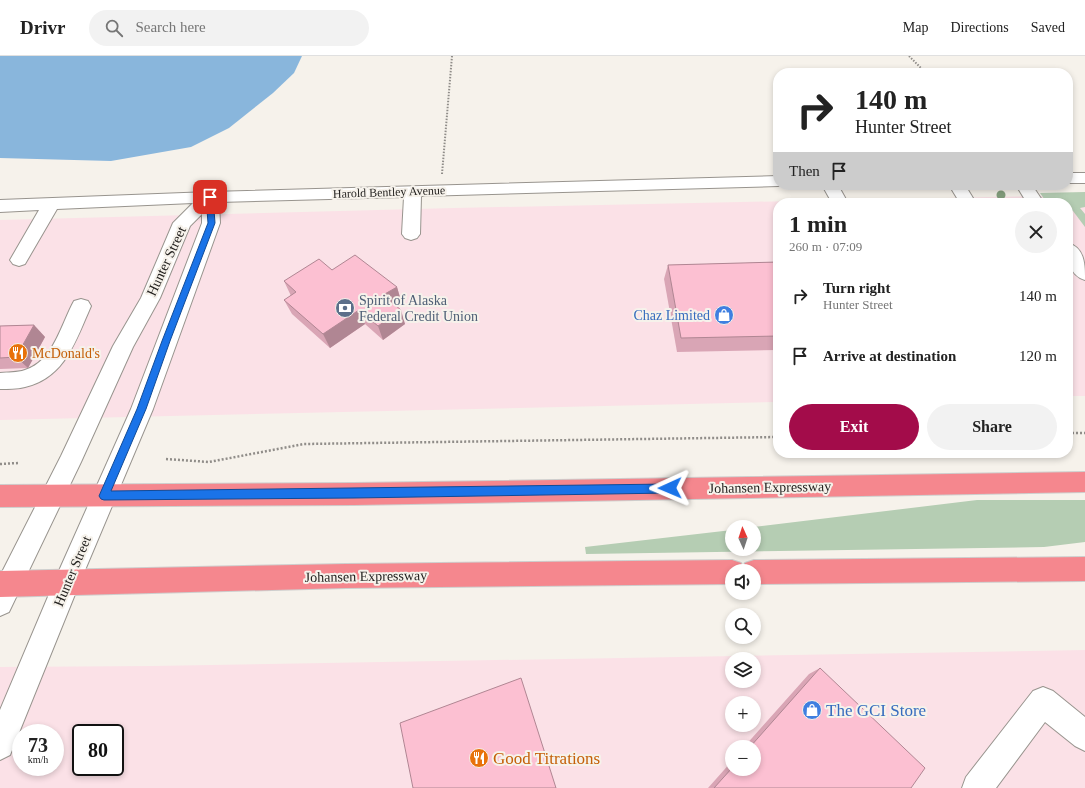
<!DOCTYPE html>
<html lang="en">
<head>
<meta charset="utf-8">
<style>
	:root { --surface:#fff; --page:#f2f2f2; --text:#222; --muted:#767676; --line:#e0e0e0; --accent:#a30c4a }
	body { margin:0; font-family:"Times New Roman",serif; background:var(--page); color:var(--text); height:100vh; display:flex; flex-direction:column; font-size:15px; white-space:nowrap }
	* { box-sizing:border-box; margin:0 }
	p { font-size:13px; color:var(--muted) }
	.icon { flex:none; width:22px; height:22px; fill:none; stroke:currentColor; stroke-width:2; stroke-linecap:round; stroke-linejoin:round }
	.map { position:relative; flex:1; overflow:hidden }
	.details { position:absolute; left:773px; top:142px; width:300px; height:260px; display:flex; flex-direction:column; background:var(--surface); border-radius:16px; box-shadow:0 2px 6px #0003 }
	.details>* { flex:none }
	.banner { position:absolute; left:773px; top:12px; width:300px; height:122px; border-radius:16px; box-shadow:0 2px 6px #0003; background:#fff; color:var(--text); overflow:hidden }
	.needle { width:26px; rotate:357deg }
	.tools { position:absolute; left:725px; top:464px; display:grid; gap:8px }
	.tools a { display:grid; place-items:center; width:36px; height:36px; border-radius:50%; background:var(--surface); box-shadow:0 2px 6px #0003; font-size:20px }
	.speed { position:absolute; left:12px; top:668px; display:flex; gap:8px; font-size:20px; font-weight:700; text-align:center }
	.speed>* { display:grid; place-content:center; width:52px; height:52px; border-radius:50%; background:var(--surface); box-shadow:0 2px 6px #0003; line-height:1 }
	.speed small { font-size:10px; font-weight:400 }
	.speed .limit { border:2px solid #111; border-radius:6px; background:#fff; color:#111 }
	.pin { position:absolute; display:grid; place-items:center; width:34px; height:34px; color:#fff; margin:-17px; border-radius:8px; box-shadow:0 2px 6px #0006 }
	.me { position:absolute; width:44px; margin:-22px; rotate:269deg; stroke-linejoin:round; filter:drop-shadow(0 0 3px #0008) }
	.turn { display:flex; align-items:center; gap:14px; height:84px; padding:0 16px; font-size:18px }
	.turn .icon { width:52px; height:52px; stroke-width:2.5 }
	.turn b { display:block; font-size:28px; line-height:34px }
	.then { display:flex; align-items:center; height:38px; padding:0 16px; background:#0003; gap:8px; font-size:15px }
	.round { display:grid; place-items:center; flex:none; width:42px; height:42px; border-radius:21px; background:var(--page) }
	.head { display:flex; align-items:center; justify-content:space-between; height:68px; padding:0 16px }
	h1 { font-size:24px; font-weight:700; line-height:30px }
	.primary-button { display:flex; gap:8px; margin-top:auto; padding:8px 16px }
	.primary-button a { flex:1; height:46px; border-radius:24px; background:var(--accent); color:#fff; font-size:16px; font-weight:700; line-height:46px; text-align:center }
	.primary-button a+a { background:var(--page); color:var(--text) }
	ul { padding:0; list-style:none }
	li { display:flex; align-items:center; gap:12px; height:60px; padding:0 16px }
	li div { flex:1 }
	li b { display:block; font-size:15px }
	li em { font-style:normal }
	header { display:flex; align-items:center; gap:24px; box-sizing:border-box; height:56px; padding:0 20px; background:var(--surface); border-bottom:1px solid var(--line) }
	header strong { font-size:19px }
	nav { display:flex; gap:22px; margin-inline-start:auto; font-size:14px }
	.search { width:280px; height:36px; background:var(--page); display:flex; align-items:center; gap:10px; box-sizing:border-box; padding:0 14px; border-radius:22px; color:var(--muted); font-size:15px }
	.map>svg:first-child { display:block }
	.commercial { fill:#fbe1e7; fill-rule:evenodd }
	.green { fill:#b5cdb3 }
	.water { fill:#89b6dc }
	.lines { fill:none; stroke-linecap:round; stroke-linejoin:round }
	.minor-casing { stroke:#98948e; stroke-width:2 }
	.highway-casing { stroke:#cececd; stroke-width:2 }
	.path-far1 { stroke:#908d89; stroke-width:2; stroke-dasharray:1.5 1.5; stroke-linecap:butt }
	.path { stroke:#908d89; stroke-width:2.5; stroke-dasharray:2 2; stroke-linecap:butt }
	.minor { fill:#fff; fill-rule:evenodd }
	.highway { fill:#f5878e; fill-rule:evenodd }
	.tree { fill:#85a07e }
	.wall { fill:#d9a5b5 }
	.shaded-wall { fill:#b08693 }
	.building { fill:#fcc0d2; stroke:#b08693 }
	.route { fill:#1a73e8; stroke:#114b97 }
	.labels { text-anchor:middle; stroke-width:4; stroke-linejoin:round; paint-order:stroke }
	.far-street-label { font-size:12px; fill:#211f1d; stroke:#f6f2eb }
	.street-label { font-size:14px; fill:#211f1d; stroke:#f6f2eb }
	.service-label { font-size:14px; fill:#4e5e75; stroke:#f6f2eb; text-anchor:start }
	.shop-label { font-size:14px; fill:#366cbe; stroke:#f6f2eb; text-anchor:end }
	.food-label { font-size:14px; fill:#c56008; stroke:#f6f2eb; text-anchor:start }
	.near-shop-label { font-size:17px; fill:#366cbe; stroke:#f6f2eb; text-anchor:start }
	.near-food-label { font-size:17px; fill:#c56008; stroke:#f6f2eb; text-anchor:start }
</style>
</head>
<body>
<header>
<strong>Drivr</strong>
<div class="search"><svg class="icon" aria-label="search" viewBox="0 0 24 24"><circle cx="10" cy="10" r="6"/><path d="M15 15l6 6"/></svg>Search here</div>
<nav><a>Map</a><a>Directions</a><a>Saved</a></nav>
</header>
<div class="map">
<svg width="1085" height="732" viewBox="0 0 1085 732">
	<rect width="100%" height="100%" fill="#f6f2eb"/>
	<g class="commercial">
		<path d="M1085 139V340H1068V147H778V346L0 364V164L454 152Z"/>
		<path d="M1085 594V732H0V611L152 610ZM732 603H754V625H732ZM732 647H754V669H732ZM21 677H55V711H21ZM81 677H115V711H81ZM732 691H754V713H732Z"/>
	</g>
	<g class="green">
		<path d="M1085 136V151L1080 152 1085 158V171L1073 155H1068V147H1047L1040 137Z"/>
		<path d="M977 444H1085V486L1044 491 586 498 585 491 732 474V493H754V471Z"/>
	</g>
	<path class="water" d="M0 0H302L294 17 273 37 229 72 191 91 111 105 0 102Z"/>
	<g class="lines">
		<defs>
			<g id="minor">
				<rect x="1068" y="117" width="17" height="10"/>
				<path d="M778 120V129H782L778 130 421 140 420 178 417 182 411 184 405 182 402 178 404 141 219 146 220 167 153 353 80 526 10 699 0 704V654L58 517 131 353 202 167V158L190 170 160 242 133 291 81 406 9 556 0 560V520L61 400 113 290 141 242 173 167 193 147 57 153 25 208 19 210 13 208 10 204 39 154 0 156V144L210 136Z"/>
				<path d="M822 129H838L848 147H832Z"/>
				<path d="M949 129H965L976 147H960Z"/>
				<path d="M1016 129H1032L1044 147H1027Z"/>
				<path d="M1068 187C1085 192 1085 209 1085 224 1068 219 1068 202 1068 187Z"/>
				<path d="M81 243 88 245 91 250C76 284 65 322 25 331 17 333 8 333 0 333V317C8 316 17 317 25 314 54 305 61 268 74 245Z"/>
				<path d="M1043 631 1053 635 1085 661V695L1075 690 1045 666 996 732H962L966 721 1033 635Z"/>
			</g>
			<g id="highway">
				<path d="M1085 416V436L354 449 0 451V429L354 427Z"/>
				<path d="M1085 501V525L754 528V515H732V528L346 532 0 541V515L346 508 732 504 741 507 743 512 745 507 754 504Z"/>
			</g>
		</defs>
		<use href="#minor" class="minor-casing"/>
		<use href="#highway" class="highway-casing"/>
		<g class="path-far1">
			<path d="M909 0 926 17"/>
			<path d="M442 118 452 0"/>
		</g>
		<g class="path">
			<path d="M1068 377H1085"/>
			<path d="M166 403 209 406 304 388 778 381"/>
			<path d="M0 408 19 407"/>
		</g>
		<use href="#minor" class="minor"/>
		<use href="#highway" class="highway"/>
	</g>
	<circle class="tree" cx="1001" cy="139" r="4.5"/>
	<g class="wall">
		<path d="M778 206V294L677 296 664 223 668 209Z"/>
		<path d="M332 214 397 231 401 245 395 249 405 268 383 284 365 268 330 292 292 258 284 244 291 240 284 225Z"/>
		<path d="M34 269 45 281 28 312 0 313V270Z"/>
		<path d="M820 612 911 732H708L732 705V713L754 691H744L809 618Z"/>
	</g>
	<g class="shaded-wall">
		<path d="M397 231 401 245 388 254 383 239Z"/>
		<path d="M359 254 365 268 330 292 323 278Z"/>
		<path d="M401 254 405 268 383 284 378 270Z"/>
		<path d="M34 269 45 281 28 312 16 301Z"/>
	</g>
	<g class="building">
		<path d="M355 199 397 231 383 239 401 254 378 270 359 254 323 278 284 244 296 236 284 225 319 203 332 214Z"/>
		<path d="M778 206V280L681 282 668 209Z"/>
		<path d="M34 269 16 301 0 302V270Z"/>
		<path d="M820 612 925 712 911 732H714L732 712V713H754V691H750Z"/>
		<path d="M521 622 556 732H413L400 667Z"/>
	</g>
	<path class="route" d="M210 139 213 141 215 167 170 285 146 353 111 435 670 428 674 429 675 432 674 435 670 437 354 442 104 444 101 443 99 440 137 353 162 285 208 167 206 141Z"/>
	<defs>
		<symbol id="bank-disc" viewBox="-11 -11 22 22"><circle r="9.5" fill="#5c6f8a" stroke="#f6f2eb"/><path d="M-6-4H6V4H-6ZM0-2.3a2.3 2.3 0 1 0 0 4.6a2.3 2.3 0 1 0 0-4.6Z" fill="#fff"/></symbol>
		<symbol id="shop-disc" viewBox="-11 -11 22 22"><circle r="9.5" fill="#3f7fe0" stroke="#f6f2eb"/><path d="M-5-2.5h2.3a2.7 3.5 0 0 1 5.4 0H5L5.5 6h-11ZM-1.5-2.5h3a1.5 2.3 0 0 0-3 0Z" fill="#fff"/></symbol>
		<symbol id="restaurant-disc" viewBox="-11 -11 22 22"><circle r="9.5" fill="#e8710a" stroke="#f6f2eb"/><path d="M-5-6h1v4h1v-4h1v4h1v-4h1v5L-1.5 .5V6h-2V.5L-5-1ZM5-6V6H3V1.5H1.5Q1.5-4 5-6Z" fill="#fff"/></symbol>
	</defs>
	<g fill-rule="evenodd">
		<use href="#bank-disc" x="334" y="241" width="22" height="22"/>
		<use href="#shop-disc" x="713" y="248" width="22" height="22"/>
		<use href="#restaurant-disc" x="7" y="286" width="22" height="22"/>
		<use href="#shop-disc" x="801" y="643" width="22" height="22"/>
		<use href="#restaurant-disc" x="468" y="691" width="22" height="22"/>
	</g>
	<g class="labels">
		<g class="far-street-label">
			<text transform="translate(389 136) rotate(-2)" y="4">Harold Bentley Avenue</text>
		</g>
		<g class="street-label">
			<text transform="translate(166 205) rotate(-65)" y="5">Hunter Street</text>
			<text transform="translate(770 431) rotate(-1)" y="5">Johansen Expressway</text>
			<text transform="translate(72 515) rotate(-67)" y="5">Hunter Street</text>
			<text transform="translate(366 520) rotate(-1)" y="5">Johansen Expressway</text>
		</g>
		<g class="service-label">
			<text x="359" y="249">Spirit of Alaska<tspan x="359" dy="16">Federal Credit Union</tspan></text>
		</g>
		<g class="shop-label">
			<text x="710" y="264">Chaz Limited</text>
		</g>
		<g class="food-label">
			<text x="32" y="302">McDonald's</text>
		</g>
		<g class="near-shop-label">
			<text x="826" y="660">The GCI Store</text>
		</g>
		<g class="near-food-label">
			<text x="493" y="708">Good Titrations</text>
		</g>
	</g>
</svg>
<div class="tools">
<a><svg class="needle" viewBox="-14 -14 28 28"><path d="M0-13l5 13h-10z" fill="#e53935"/><path d="M0 13l5-13h-10z" fill="#767676"/></svg></a>
<a><svg class="icon" aria-label="sound" viewBox="0 0 24 24"><path d="M4 9h4l5-4v14l-5-4H4zM17 9q2 3 0 6"/></svg></a>
<a><svg class="icon" aria-label="search" viewBox="0 0 24 24"><circle cx="10" cy="10" r="6"/><path d="M15 15l6 6"/></svg></a>
<a><svg class="icon" aria-label="layers" viewBox="0 0 24 24"><path d="M12 4l9 5-9 5-9-5zM3 14l9 5 9-5"/></svg></a>
<a>+</a>
<a>−</a>
</div>
<div class="speed"><div>73<small>km/h</small></div><div class="limit">80</div></div>
<div class="pin" style="left:210px;top:141px;background:#d93025"><svg class="icon" aria-label="arrive" viewBox="0 0 24 24"><path d="M6 21V4h12l-3 4 3 4H6"/></svg></div>
<svg class="me" style="left:670px;top:432px" viewBox="-20 -20 40 40"><path d="M0-17L14 15 0 8-14 15z" fill="#1a73e8" stroke="#fff" stroke-width="4"/></svg>
<div class="banner">
<div class="turn"><svg class="icon" aria-label="right" viewBox="0 0 24 24"><path d="M7 20v-9h11M14 6l5 5-5 5"/></svg><div><b>140 m</b>Hunter Street</div></div>
<div class="then">Then<svg class="icon" aria-label="arrive" viewBox="0 0 24 24"><path d="M6 21V4h12l-3 4 3 4H6"/></svg></div>
</div>
<section class="details">
<div class="head"><div><h1>1 min</h1><p>260 m · 07:09</p></div><a class="round"><svg class="icon" aria-label="close" viewBox="0 0 24 24"><path d="M6 6l12 12M18 6L6 18"/></svg></a></div>
<ul>
<li><svg class="icon" aria-label="right" viewBox="0 0 24 24"><path d="M7 20v-9h11M14 6l5 5-5 5"/></svg><div><b>Turn right</b><p>Hunter Street</p></div><em>140 m</em></li>
<li><svg class="icon" aria-label="arrive" viewBox="0 0 24 24"><path d="M6 21V4h12l-3 4 3 4H6"/></svg><div><b>Arrive at destination</b></div><em>120 m</em></li>
</ul>
<div class="primary-button"><a>Exit</a><a>Share</a></div>
</section>
</div>
</body>
</html>
